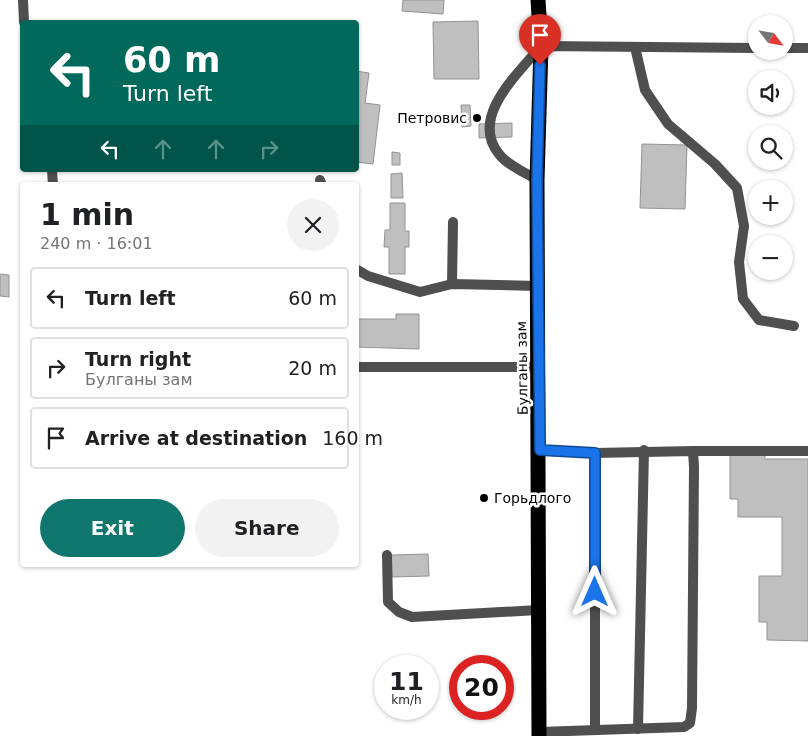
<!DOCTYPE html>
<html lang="en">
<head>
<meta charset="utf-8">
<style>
	:root { --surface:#fff; --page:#f2f2f2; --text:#202124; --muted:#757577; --line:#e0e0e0; --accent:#0f766e }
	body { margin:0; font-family:"DejaVu Sans",sans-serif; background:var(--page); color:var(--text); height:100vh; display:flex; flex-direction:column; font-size:19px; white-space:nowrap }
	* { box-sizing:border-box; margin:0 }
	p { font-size:16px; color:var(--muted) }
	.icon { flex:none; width:28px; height:28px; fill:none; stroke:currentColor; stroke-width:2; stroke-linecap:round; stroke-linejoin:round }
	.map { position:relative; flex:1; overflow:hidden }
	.side { position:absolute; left:20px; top:182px; width:339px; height:385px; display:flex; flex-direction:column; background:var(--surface); border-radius:5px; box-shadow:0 1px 4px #0004 }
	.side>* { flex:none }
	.guide { position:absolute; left:20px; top:20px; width:339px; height:152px; border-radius:5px; box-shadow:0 1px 4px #0004; background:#00695c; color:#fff; overflow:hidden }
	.needle { width:32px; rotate:121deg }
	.buttons { position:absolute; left:748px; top:15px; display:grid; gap:10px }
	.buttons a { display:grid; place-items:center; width:45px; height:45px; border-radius:50%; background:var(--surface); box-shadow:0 1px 4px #0004; font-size:25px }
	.speed { position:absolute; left:374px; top:655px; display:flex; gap:10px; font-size:25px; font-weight:700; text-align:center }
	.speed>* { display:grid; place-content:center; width:65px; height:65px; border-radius:50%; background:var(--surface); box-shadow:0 1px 4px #0004; line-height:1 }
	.speed small { font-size:12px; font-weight:400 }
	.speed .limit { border:8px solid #d22; background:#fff; color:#111 }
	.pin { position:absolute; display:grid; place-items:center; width:42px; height:42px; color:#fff; margin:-51px -21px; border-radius:50% 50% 50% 0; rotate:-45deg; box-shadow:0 0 5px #0007 }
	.pin .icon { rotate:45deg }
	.me { position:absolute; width:55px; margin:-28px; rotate:0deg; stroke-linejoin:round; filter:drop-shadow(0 0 4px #0008) }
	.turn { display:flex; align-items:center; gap:18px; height:105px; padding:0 20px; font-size:22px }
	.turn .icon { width:65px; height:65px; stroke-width:2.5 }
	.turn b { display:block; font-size:35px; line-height:42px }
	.lanes { display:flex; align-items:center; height:48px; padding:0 20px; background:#0003; justify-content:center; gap:25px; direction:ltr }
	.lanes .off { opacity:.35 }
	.round { display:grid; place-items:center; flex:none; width:52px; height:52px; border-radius:26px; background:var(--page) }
	.overview { display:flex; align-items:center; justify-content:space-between; height:85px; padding:0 20px }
	h1 { font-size:30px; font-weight:700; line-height:38px }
	.action { display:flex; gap:10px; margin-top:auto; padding:10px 20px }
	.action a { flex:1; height:58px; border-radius:30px; background:var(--accent); color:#fff; font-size:20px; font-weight:700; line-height:58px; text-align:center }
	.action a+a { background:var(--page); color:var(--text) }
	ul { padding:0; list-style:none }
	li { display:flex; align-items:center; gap:15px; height:62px; margin:0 10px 8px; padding:0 10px; border:2px solid var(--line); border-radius:5px }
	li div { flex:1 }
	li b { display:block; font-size:19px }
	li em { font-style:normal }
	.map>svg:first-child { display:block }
	.building { fill:#bfbfbf; stroke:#939393 }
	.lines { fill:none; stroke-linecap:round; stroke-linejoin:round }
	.lane { stroke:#4f4f4f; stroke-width:10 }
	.highway { stroke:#000; stroke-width:15 }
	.route-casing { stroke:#114b97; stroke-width:12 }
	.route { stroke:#1a73e8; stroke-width:9 }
	.poi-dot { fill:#000; stroke:#fff; stroke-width:2 }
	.labels { text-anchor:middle; stroke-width:5; stroke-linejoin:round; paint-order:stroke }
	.poi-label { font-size:14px; fill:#000; stroke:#fff; text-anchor:end }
	.street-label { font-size:14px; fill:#000; stroke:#fff }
</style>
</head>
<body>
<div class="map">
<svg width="808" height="736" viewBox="0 0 808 736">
	<rect width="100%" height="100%" fill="#fff"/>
	<g class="building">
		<path d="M403 0H444L443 14 402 11Z"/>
		<path d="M478 21 479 79H434L433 22Z"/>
		<path d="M356 71 369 73 365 103 380 105 373 164 356 162Z"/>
		<path d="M461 105H470L471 126 462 127Z"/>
		<path d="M512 123V137L479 138V124Z"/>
		<path d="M642 144 687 145 685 209 640 208Z"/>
		<path d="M392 152 400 153V165H392Z"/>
		<path d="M402 173 403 198H391V174Z"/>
		<path d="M390 203H405V231H409V247H405V274H389V247H384L385 230H390Z"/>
		<path d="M0 274 9 275V297L0 296Z"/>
		<path d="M396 314H419V349L356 347V319H396Z"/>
		<path d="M730 455H765V459H808V641L767 640V622H759V576H782V517H738V499H730Z"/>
		<path d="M428 554 429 576 392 577 391 555Z"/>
	</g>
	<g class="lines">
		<g class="lane">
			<path d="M23 0 24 22"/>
			<path d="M635 47 645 90 668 124 715 164 737 188 744 226 739 262 743 299 759 320 794 326"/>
			<path d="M784 48H808"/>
			<path d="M52 170 53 185"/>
			<path d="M320 180 322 185"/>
			<path d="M537 180C526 173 507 165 499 154 469 117 518 74 541 46L756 48"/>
			<path d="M356 269 368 276 420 292 452 284 538 286"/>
			<path d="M452 284 453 222"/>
			<path d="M356 367H538"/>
			<path d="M693 451H808"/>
			<path d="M387 555 388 602 399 612 412 617 538 610"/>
			<path d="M638 729 644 450"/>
			<path d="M595 730V453"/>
			<path d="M539 732 684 727 690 723 692 708 694 467 693 451 595 453 540 450"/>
		</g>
		<path class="highway" d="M538 0 541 46 537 180 539 736"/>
	</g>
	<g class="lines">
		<defs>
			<path id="route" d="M540 65 537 180 540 450 595 453V592"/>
		</defs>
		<use href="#route" class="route-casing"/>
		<use href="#route" class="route"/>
	</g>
	<g class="poi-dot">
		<circle cx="477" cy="118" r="5"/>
		<circle cx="484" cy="498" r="5"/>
	</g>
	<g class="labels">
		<g class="poi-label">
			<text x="467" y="123">Петровис</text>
			<text x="494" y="503" text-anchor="start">Горьдлого</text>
		</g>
		<g class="street-label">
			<text transform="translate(522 368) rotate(-91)" y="5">Булганы зам</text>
		</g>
	</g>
</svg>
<div class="buttons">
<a><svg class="needle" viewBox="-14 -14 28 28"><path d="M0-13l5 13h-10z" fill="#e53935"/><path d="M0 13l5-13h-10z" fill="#757577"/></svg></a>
<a><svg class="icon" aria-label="sound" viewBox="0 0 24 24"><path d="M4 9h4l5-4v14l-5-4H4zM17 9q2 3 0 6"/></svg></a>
<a><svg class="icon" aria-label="search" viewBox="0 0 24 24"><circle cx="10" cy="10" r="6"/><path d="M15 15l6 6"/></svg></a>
<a>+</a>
<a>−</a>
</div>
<div class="speed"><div>11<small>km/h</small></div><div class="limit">20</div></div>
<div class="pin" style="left:540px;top:65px;background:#d93025"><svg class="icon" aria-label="arrive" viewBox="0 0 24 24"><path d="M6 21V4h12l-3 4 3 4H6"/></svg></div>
<svg class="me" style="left:595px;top:592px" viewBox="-20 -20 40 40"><path d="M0-17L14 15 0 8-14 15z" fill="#1a73e8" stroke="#fff" stroke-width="4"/></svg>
<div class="guide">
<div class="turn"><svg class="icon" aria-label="left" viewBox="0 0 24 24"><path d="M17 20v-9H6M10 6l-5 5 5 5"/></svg><div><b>60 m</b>Turn left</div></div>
<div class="lanes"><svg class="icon" aria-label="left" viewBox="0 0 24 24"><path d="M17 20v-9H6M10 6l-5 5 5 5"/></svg><svg class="icon off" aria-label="ahead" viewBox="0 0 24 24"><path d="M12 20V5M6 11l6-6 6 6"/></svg><svg class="icon off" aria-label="ahead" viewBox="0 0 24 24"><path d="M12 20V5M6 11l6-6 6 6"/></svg><svg class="icon off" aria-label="right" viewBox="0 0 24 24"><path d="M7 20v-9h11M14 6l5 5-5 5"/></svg></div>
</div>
<section class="side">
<div class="overview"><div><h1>1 min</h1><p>240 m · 16:01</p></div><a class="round"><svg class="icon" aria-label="close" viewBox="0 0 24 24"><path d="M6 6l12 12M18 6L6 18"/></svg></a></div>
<ul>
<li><svg class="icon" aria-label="left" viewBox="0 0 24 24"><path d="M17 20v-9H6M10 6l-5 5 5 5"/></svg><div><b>Turn left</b></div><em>60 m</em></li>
<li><svg class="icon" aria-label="right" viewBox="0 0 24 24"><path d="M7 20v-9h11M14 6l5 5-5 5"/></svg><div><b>Turn right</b><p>Булганы зам</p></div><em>20 m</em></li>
<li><svg class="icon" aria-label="arrive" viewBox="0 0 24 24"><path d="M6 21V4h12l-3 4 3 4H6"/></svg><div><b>Arrive at destination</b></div><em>160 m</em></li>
</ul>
<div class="action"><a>Exit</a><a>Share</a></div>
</section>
</div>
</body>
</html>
